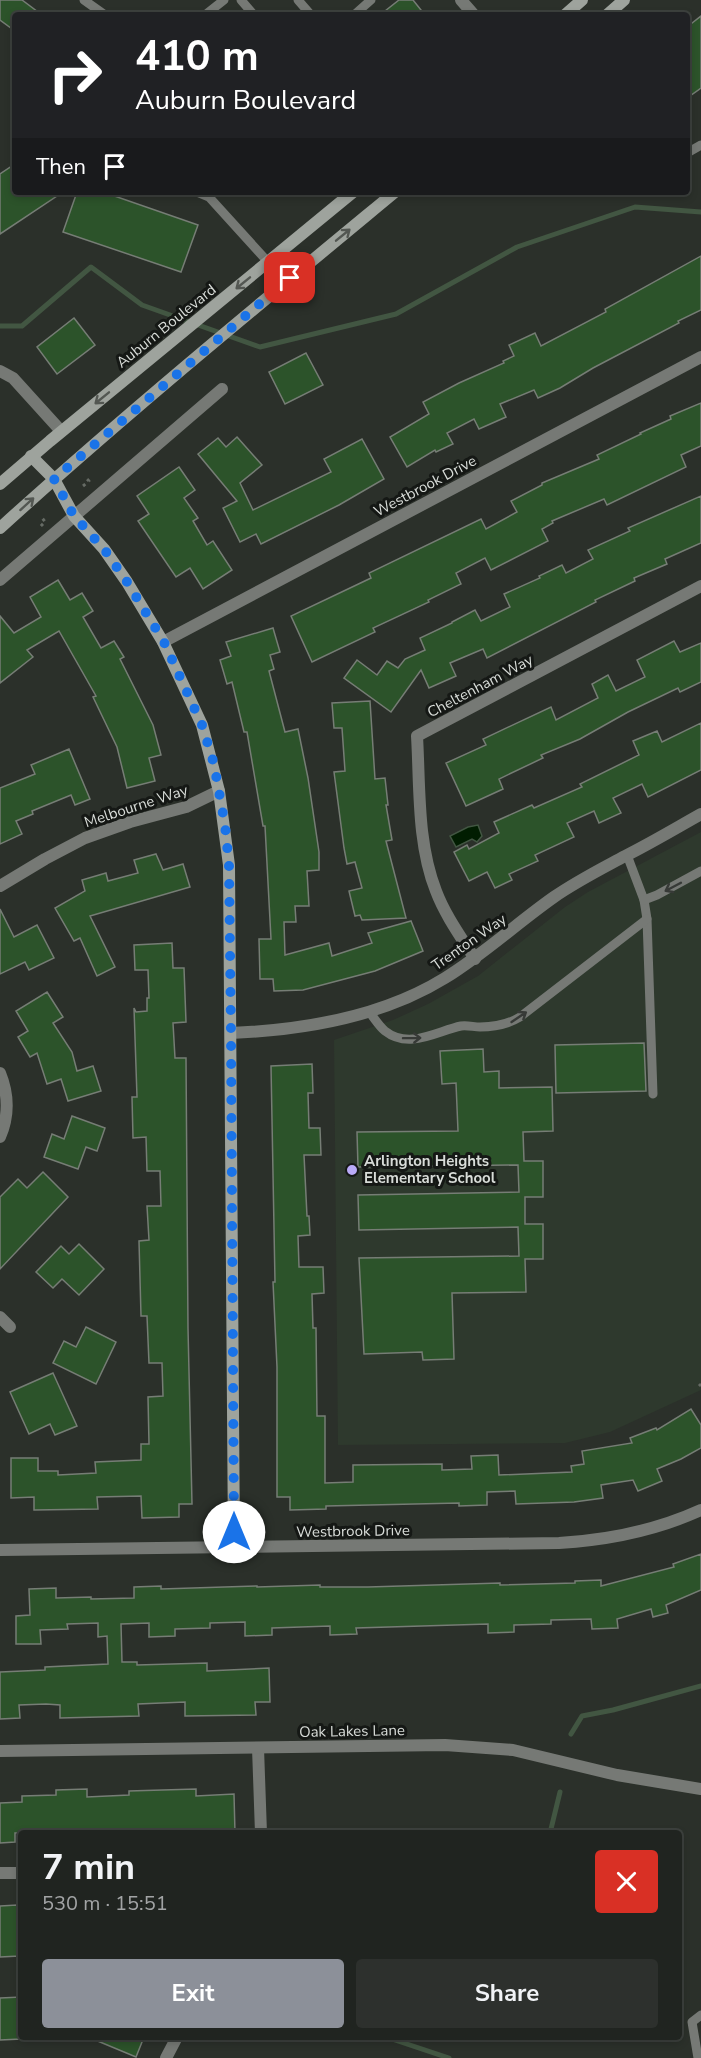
<!DOCTYPE html>
<html lang="en">
<head>
<meta charset="utf-8">
<style>
	:root { --surface:#202420; --page:#2d302d; --text:#f1f3f6; --muted:#a2a4a5; --line:#3d413e; --accent:#8c9099 }
	body { margin:0; font-family:"Nunito Sans",sans-serif; background:var(--page); color:var(--text); height:100vh; display:flex; flex-direction:column; font-size:22px; white-space:nowrap }
	* { box-sizing:border-box; margin:0 }
	p { font-size:20px; color:var(--muted) }
	.icon { flex:none; width:33px; height:33px; fill:none; stroke:currentColor; stroke-width:2; stroke-linecap:round; stroke-linejoin:round }
	.map { position:relative; flex:1; overflow:hidden }
	.side { position:absolute; left:18px; top:1830px; width:664px; height:210px; display:flex; flex-direction:column; background:var(--surface); border-radius:6px; box-shadow:0 3px 9px #0003,0 0 0 2px var(--line) }
	.side>* { flex:none }
	.banner { position:absolute; left:12px; top:12px; width:678px; height:183px; border-radius:6px; box-shadow:0 3px 9px #0003,0 0 0 2px var(--line); background:#202124; color:#fff; overflow:hidden }
	.pin { position:absolute; display:grid; place-items:center; width:51px; height:51px; color:#fff; margin:-26px; border-radius:12px; box-shadow:0 3px 9px #0006 }
	.me { position:absolute; width:66px; margin:-33px; rotate:0deg; stroke-linejoin:round; filter:drop-shadow(0 0 4px #0008) }
	.turn { display:flex; align-items:center; gap:21px; height:126px; padding:0 24px; font-size:27px }
	.turn .icon { width:78px; height:78px; stroke-width:2.5 }
	.turn b { display:block; font-size:42px; line-height:51px }
	.then { display:flex; align-items:center; height:57px; padding:0 24px; background:#0003; gap:12px; font-size:22px }
	.round { display:grid; place-items:center; flex:none; width:63px; height:63px; border-radius:6px; background:var(--page) }
	.head { display:flex; align-items:center; justify-content:space-between; height:102px; padding:0 24px }
	h1 { font-size:36px; font-weight:700; line-height:45px }
	.primary-button { display:flex; gap:12px; margin-top:auto; padding:12px 24px }
	.primary-button a { flex:1; height:69px; border-radius:6px; background:var(--accent); color:#fff; font-size:24px; font-weight:700; line-height:69px; text-align:center }
	.primary-button a+a { background:var(--page); color:var(--text) }
	.map>svg:first-child { display:block }
	.built { fill:#2e392d }
	.water { fill:#011d01; stroke:#425642; stroke-width:1.5 }
	.lines { fill:none; stroke-linecap:round; stroke-linejoin:round }
	.stream { stroke:#425642; stroke-width:5 }
	.building { fill:#2c532a; stroke:#767d75; stroke-width:1.5 }
	.path { stroke:#666b65; stroke-width:3; stroke-dasharray:3 4.5; stroke-linecap:butt }
	.lane { stroke:#767975; stroke-width:9 }
	.street { stroke:#767975; stroke-width:12 }
	.secondary { stroke:#9ea39d; stroke-width:12 }
	.oneway { stroke:#535752 }
	.oneway2 { stroke:#373a37 }
	.route { stroke:#1a73e8; stroke-width:10; stroke-dasharray:0 18 }
	.poi-dot { fill:#b9aaf7; stroke:#151815; stroke-width:2 }
	.labels { text-anchor:middle; stroke-width:6; stroke-linejoin:round; paint-order:stroke }
	.street-label { font-size:15px; fill:#d8dcd8; stroke:#151815 }
	.poi-label { font-size:15px; font-weight:bold; fill:#d8dcd8; stroke:#151815; text-anchor:start }
</style>
</head>
<body>
<div class="map">
<svg width="701" height="2058" viewBox="0 0 701 2058">
	<rect width="100%" height="100%" fill="#2b302a"/>
	<path class="built" d="M701 832V1390L610 1432 565 1443 338 1445 334 1040 393 1020 428 1004 478 976 565 907 588 892Z"/>
	<path class="water" d="M478 825 482 836 477 842 472 839 456 847 450 836 468 827Z"/>
	<g class="lines">
		<g class="stream">
			<path d="M0 326H22L91 267 142 305 260 347 396 314 517 247 635 207 701 212"/>
			<path d="M571 1734 582 1716 613 1710 701 1686"/>
			<path d="M547 1833 551 1829 560 1792"/>
			<path d="M386 2037 449 2058"/>
		</g>
	</g>
	<g class="building">
		<path d="M0 0H22L42 15H15V31L0 20Z"/>
		<path d="M399 0H413L425 15H380Z"/>
		<path d="M701 16V88L687 98V27Z"/>
		<path d="M15 164V192H63L0 234V174Z"/>
		<path d="M77 192H103L198 225 181 272 63 232Z"/>
		<path d="M701 256V310L678 321 679 323 593 368 560 388 538 398 534 390 500 404 506 417 479 429 474 419 447 433 453 444 436 452 435 450 407 467 390 437 429 414 423 402 459 383 504 363 503 361 514 356 509 345 535 333 541 346 606 312 605 309Z"/>
		<path d="M74 318 95 345 57 374 37 347Z"/>
		<path d="M306 353 323 385 285 404 269 372Z"/>
		<path d="M701 403V446L681 455 686 467 607 505 604 499 552 521 553 523 542 529 548 541 491 570 485 558 456 573 461 584 428 600 429 602 373 628 375 632 312 662 291 616 371 578 369 573 481 519 486 529 517 512 511 501 542 485V483L599 459 597 455 641 434 640 433 671 419 670 416Z"/>
		<path d="M237 437 262 465 240 483 253 510 331 472 324 459 362 439 384 479 339 505 261 544 256 534 240 542 223 508 237 501 198 454 218 438 226 447Z"/>
		<path d="M179 467 195 490 184 498 198 518 193 521 207 545 213 541 232 570 203 589 190 568 176 577 138 521 149 514 137 496Z"/>
		<path d="M701 496V543L665 559 667 564 634 578 635 581 595 600 596 602 487 658 483 649 450 663 456 676 429 688 421 670 391 712 344 678 357 660 377 675 387 661 398 668 405 659 425 650 420 638 452 623V622L475 610 481 621 510 607 504 594 540 578 539 576 562 565 566 573 593 559 588 550 630 531 628 528Z"/>
		<path d="M58 580 70 600 82 593 93 611 83 617 101 648 114 641 124 657 120 659 153 725 161 755 149 758 155 781 127 788 117 747 93 697 96 696 59 631 27 650 33 657 0 683V616L14 633 41 617 30 597Z"/>
		<path d="M273 628 280 652 270 655 274 669 269 671 285 732 298 729 308 778 319 852V870L307 871 309 906H295L296 922H284L285 955 329 943 332 956 372 943 368 933 411 921 423 951 375 971 303 990 274 991 273 979H260L259 939H271L265 826H263L247 732H244L232 682 227 684 220 660 231 656 226 642Z"/>
		<path d="M674 641 680 652 701 643V682L680 692 678 688 628 712 580 739 541 755 543 758 499 779 503 789 466 806 446 763 486 745 483 739 551 707 556 720 598 698 592 684 608 675 616 691 645 677 637 660Z"/>
		<path d="M370 701 375 779 385 778 388 805H386L392 840 386 841 406 918 362 920 360 915 355 916 349 891 362 888 355 862 347 864 344 848 334 772 345 771 342 728H334L332 703Z"/>
		<path d="M701 723V770L648 797 642 784 613 798 621 813 599 823 594 811 567 823 574 837 535 855 538 861 509 874 512 880 495 888 487 872 469 881 454 852 467 845 469 849 499 833 494 822 532 805 534 808 582 787 580 784 639 755 633 741 657 731 662 742Z"/>
		<path d="M69 749 90 799 75 805 71 795 32 811 33 814 16 821 22 834 0 844V788L35 774 31 765Z"/>
		<path d="M156 854 163 870 183 864 190 887 90 916 115 967 97 976 80 938 74 941 55 908 85 891 82 880 106 873 108 881 138 873 134 860Z"/>
		<path d="M0 909 14 937 37 925 54 958 29 970 25 962 0 974Z"/>
		<path d="M172 943 173 968H184L186 1022 173 1023 175 1058H186L188 1328 192 1504H179V1517L142 1518 141 1496 97 1497 98 1509 34 1510V1497L11 1498V1458H38V1471H58V1475L96 1473 95 1462 141 1460V1444H149L148 1397 163 1396 162 1363H149L147 1316H141L139 1241 149 1240 147 1206H161L160 1171H147L146 1137 133 1138 132 1097H137L134 1008 136 1012 147 1011V998H149L148 970H135L134 945Z"/>
		<path d="M47 992 63 1017 53 1023 72 1052 77 1071 93 1066 101 1091 68 1101 61 1079 47 1084 37 1053 30 1057 18 1037 28 1031 16 1011Z"/>
		<path d="M644 1043 646 1091 556 1093 555 1045Z"/>
		<path d="M483 1049 484 1072 499 1071V1088L552 1087 553 1131 523 1132 524 1161H543V1197H525V1224H543V1259H525L526 1292 452 1293 454 1359 423 1360 422 1352 364 1354 359 1258 519 1256 518 1227 359 1230 358 1195 519 1192 518 1165 358 1167 357 1132 458 1131 456 1083 442 1084 440 1051Z"/>
		<path d="M312 1064 313 1093H308L309 1128H320L321 1155H304L307 1216H309L310 1235 298 1236 299 1267H323L324 1293 312 1294 313 1328H316L317 1416H325V1483L353 1482V1465L442 1464V1470L472 1469 471 1456 498 1455 499 1475 572 1472 571 1466 584 1464 582 1451 632 1443 630 1438 656 1428 657 1430 691 1409 701 1425V1448L681 1459 657 1469 662 1481 638 1491 633 1480 601 1485 603 1498 574 1502 516 1504 515 1491 487 1492V1505L459 1506V1503L326 1506V1509L290 1510V1497H277V1367L273 1282H275L271 1066Z"/>
		<path d="M72 1116 105 1128 97 1151 86 1147 78 1169 44 1157 52 1134 64 1139Z"/>
		<path d="M43 1172 68 1197 0 1269V1197L18 1179 27 1188Z"/>
		<path d="M79 1244 104 1269 79 1295 62 1279 53 1288 36 1272 61 1246 69 1254Z"/>
		<path d="M86 1327 116 1342 96 1384 53 1363 64 1341 76 1347Z"/>
		<path d="M53 1373 77 1426 55 1435 50 1424 29 1434 10 1392Z"/>
		<path d="M701 1554V1590L666 1605 668 1613 653 1617 651 1609 617 1619 618 1628 592 1629 591 1619 551 1620V1624L514 1625V1632L488 1633V1624L356 1628 357 1634 330 1635V1626L272 1628V1635L245 1636V1622L210 1623V1628L175 1629V1636L149 1637V1623L121 1624 122 1662H137V1665L207 1663V1671L269 1668 270 1702H255L256 1715 185 1716V1702L138 1704 139 1716 60 1718V1705L46 1704 19 1705 20 1718 0 1719V1672L45 1670V1667L108 1664 107 1636 98 1637V1623L67 1624 68 1629 40 1630 41 1644H16V1616L30 1615 29 1589 56 1588V1598L91 1597V1599L134 1598V1587L161 1586V1589L257 1586V1587L320 1585V1587H368L500 1583V1585L575 1583V1581L601 1580V1586L674 1567 673 1564Z"/>
		<path d="M87 1789V1797L129 1795V1791L196 1789V1796L234 1794 235 1833H15V1842L0 1843V1803L22 1802V1796L56 1795V1790Z"/>
		<path d="M17 1905 19 1956 0 1957V1906Z"/>
		<path d="M21 1997V2039L0 2040V1998Z"/>
		<path d="M88 2037H144L136 2057Z"/>
	</g>
	<g class="lines">
		<g class="path">
			<path d="M83 486 89 481 84 476"/>
			<path d="M43 526 40 523 46 518"/>
			<path d="M699 1384 701 1386"/>
		</g>
		<g class="lane">
			<path d="M84 0 105 15"/>
			<path d="M241 0 254 15"/>
			<path d="M298 0 311 15"/>
			<path d="M205 15 224 0"/>
			<path d="M354 15 371 0"/>
			<path d="M687 153 701 145"/>
			<path d="M197 192 209 197 268 262"/>
			<path d="M627 855 644 900 647 919 653 1094"/>
			<path d="M644 900 657 895 701 871"/>
			<path d="M370 1013C375 1019 379 1026 385 1031 409 1050 437 1031 461 1026 467 1025 474 1027 480 1027 495 1027 507 1025 520 1017L647 919"/>
			<path d="M698 2058 692 2022 701 2015"/>
		</g>
		<g class="street">
			<path d="M461 0 474 15"/>
			<path d="M0 371 13 378 61 431"/>
			<path d="M0 580 222 389"/>
			<path d="M163 642 701 357"/>
			<path d="M0 886 45 859 85 838 130 822 186 807 219 791"/>
			<path d="M475 959C461 937 445 915 436 891 417 843 420 787 417 736L701 586"/>
			<path d="M231 1033C305 1030 382 1017 445 978 484 954 517 923 554 897 577 881 601 869 625 856 651 843 676 828 701 814"/>
			<path d="M0 1073C9 1095 9 1116 0 1137"/>
			<path d="M0 1317 10 1327"/>
			<path d="M0 1550 559 1543C609 1540 655 1531 701 1510"/>
			<path d="M258 1748 261 1833"/>
			<path d="M0 1751 445 1745 513 1750 617 1775 701 1789"/>
			<path d="M0 1873H21"/>
			<path d="M166 2058 177 2037"/>
		</g>
		<g class="secondary">
			<path d="M565 15 582 0"/>
			<path d="M607 15 624 0"/>
			<path d="M31 456 54 479 74 516 104 549 127 582 163 642 202 725 219 791 229 865 234 1547"/>
			<path d="M0 484 50 441 353 192"/>
			<path d="M0 528C128 412 262 302 395 192"/>
		</g>
	</g>
	<defs><path id="oneway-shaft" d="M-6 0H5M1.5-3L5.5 0L1.5 3" fill="none" stroke-width="1.6" stroke-linecap="round" stroke-linejoin="round" transform="scale(1.5)"/></defs>
	<g class="oneway">
		<use href="#oneway-shaft" transform="translate(343 235) rotate(-39)"/>
		<use href="#oneway-shaft" transform="translate(243 283) rotate(141)"/>
		<use href="#oneway-shaft" transform="translate(102 398) rotate(141)"/>
		<use href="#oneway-shaft" transform="translate(27 504) rotate(-42)"/>
	</g>
	<g class="oneway2">
		<use href="#oneway-shaft" transform="translate(673 887) rotate(152)"/>
		<use href="#oneway-shaft" transform="translate(519 1017) rotate(-34)"/>
		<use href="#oneway-shaft" transform="translate(412 1038) rotate(-1)"/>
	</g>
	<g class="lines">
		<path class="route" d="M234 1532 231 1033 229 865 225 825 214 764 202 725 164 642 127 582 104 549 74 516 54 479 290 278"/>
	</g>
	<circle class="poi-dot" cx="352" cy="1170" r="6"/>
	<g class="labels">
		<g class="street-label">
			<text transform="translate(166 326) rotate(-39)" y="5">Auburn Boulevard</text>
			<text transform="translate(425 486) rotate(-28)" y="5">Westbrook Drive</text>
			<text transform="translate(480 686) rotate(-28)" y="5">Cheltenham Way</text>
			<text transform="translate(136 806) rotate(-18)" y="5">Melbourne Way</text>
			<text transform="translate(469 942) rotate(-35)" y="5">Trenton Way</text>
			<text transform="translate(353 1531) rotate(-1)" y="5">Westbrook Drive</text>
			<text transform="translate(352 1731) rotate(-1)" y="5">Oak Lakes Lane</text>
		</g>
		<g class="poi-label">
			<text x="364" y="1166">Arlington Heights<tspan x="364" dy="17">Elementary School</tspan></text>
		</g>
	</g>
</svg>
<div class="pin" style="left:290px;top:278px;background:#d93025"><svg class="icon" aria-label="arrive" viewBox="0 0 24 24"><path d="M6 21V4h12l-3 4 3 4H6"/></svg></div>
<svg class="me" style="left:234px;top:1532px" viewBox="-20 -20 40 40"><circle r="19" fill="#fff"/><path d="M0-13L10 11 0 6-10 11z" fill="#1a73e8"/></svg>
<div class="banner">
<div class="turn"><svg class="icon" aria-label="right" viewBox="0 0 24 24"><path d="M7 20v-9h11M14 6l5 5-5 5"/></svg><div><b>410 m</b>Auburn Boulevard</div></div>
<div class="then">Then<svg class="icon" aria-label="arrive" viewBox="0 0 24 24"><path d="M6 21V4h12l-3 4 3 4H6"/></svg></div>
</div>
<section class="side">
<div class="head"><div><h1>7 min</h1><p>530 m · 15:51</p></div><a class="round" style="background:#d93025;color:#fff"><svg class="icon" aria-label="close" viewBox="0 0 24 24"><path d="M6 6l12 12M18 6L6 18"/></svg></a></div>
<div class="primary-button"><a>Exit</a><a>Share</a></div>
</section>
</div>
</body>
</html>
